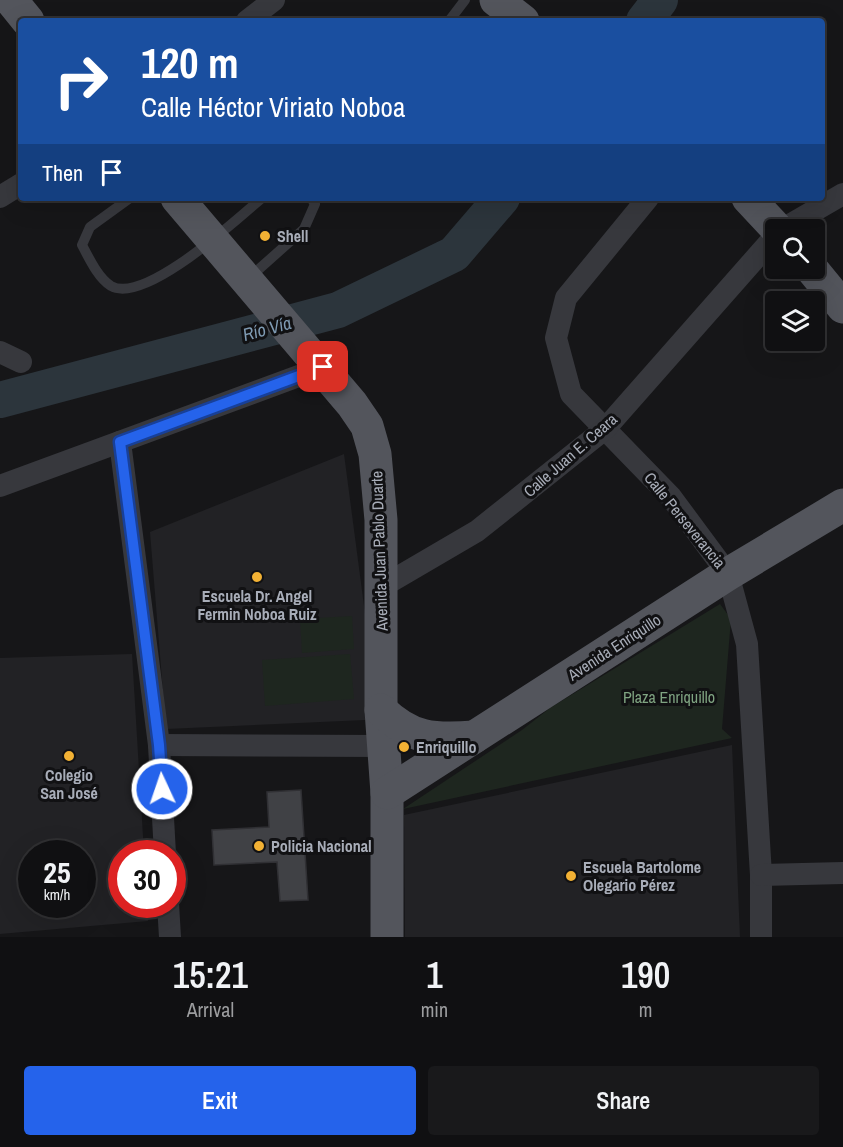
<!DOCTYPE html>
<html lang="en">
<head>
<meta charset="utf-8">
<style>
	:root { --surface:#101012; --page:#19191b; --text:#f1f3f6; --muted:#9c9d9f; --line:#303032; --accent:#2563eb }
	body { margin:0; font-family:"Archivo Narrow",sans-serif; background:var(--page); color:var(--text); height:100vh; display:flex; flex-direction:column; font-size:22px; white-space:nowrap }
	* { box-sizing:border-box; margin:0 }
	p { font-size:20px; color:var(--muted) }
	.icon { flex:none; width:33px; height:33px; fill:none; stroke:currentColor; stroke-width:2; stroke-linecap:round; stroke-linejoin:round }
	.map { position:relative; height:937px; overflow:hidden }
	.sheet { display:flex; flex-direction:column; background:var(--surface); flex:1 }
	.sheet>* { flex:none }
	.banner { position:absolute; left:18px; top:18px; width:807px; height:183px; border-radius:6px; box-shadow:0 6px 24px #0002,0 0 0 2px var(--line); background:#1a4fa0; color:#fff; overflow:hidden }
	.controls { position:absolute; left:765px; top:219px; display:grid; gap:12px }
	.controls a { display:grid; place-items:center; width:60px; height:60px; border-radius:6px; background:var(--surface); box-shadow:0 6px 24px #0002,0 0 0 2px var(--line); font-size:30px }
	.speed { position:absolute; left:18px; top:840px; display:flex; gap:12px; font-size:30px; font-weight:700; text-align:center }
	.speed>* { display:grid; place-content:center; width:78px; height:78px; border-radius:50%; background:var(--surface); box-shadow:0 6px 24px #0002,0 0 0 2px var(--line); line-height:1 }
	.speed small { font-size:15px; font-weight:400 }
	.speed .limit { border:9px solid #d22; background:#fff; color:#111 }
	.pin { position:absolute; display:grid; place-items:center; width:51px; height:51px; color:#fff; margin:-26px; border-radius:12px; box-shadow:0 3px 9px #0006 }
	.me { position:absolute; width:66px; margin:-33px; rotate:357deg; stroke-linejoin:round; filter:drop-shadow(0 0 4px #0008) }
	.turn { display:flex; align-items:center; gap:21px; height:126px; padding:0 24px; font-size:27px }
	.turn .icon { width:78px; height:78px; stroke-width:2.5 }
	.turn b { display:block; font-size:42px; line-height:51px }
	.then { display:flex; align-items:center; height:57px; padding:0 24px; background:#0003; gap:12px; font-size:22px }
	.eta { display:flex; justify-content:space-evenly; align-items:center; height:102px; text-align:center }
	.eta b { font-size:36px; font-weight:600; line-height:42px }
	.cta { display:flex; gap:12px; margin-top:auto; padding:12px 24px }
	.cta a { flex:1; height:69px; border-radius:6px; background:var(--accent); color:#fff; font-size:24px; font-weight:600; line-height:69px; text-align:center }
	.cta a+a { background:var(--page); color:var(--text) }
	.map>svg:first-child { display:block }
	.built { fill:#222225; fill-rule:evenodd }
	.green { fill:#1e261f }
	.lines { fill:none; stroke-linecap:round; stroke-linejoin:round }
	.river { stroke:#2c353c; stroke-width:36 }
	.building { fill:#404145; stroke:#303034; stroke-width:1.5 }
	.lane { stroke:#37383d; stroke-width:10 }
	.street { stroke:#37383d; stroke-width:22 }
	.primary { stroke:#53555c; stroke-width:33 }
	.route-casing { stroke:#184099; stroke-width:15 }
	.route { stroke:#2563eb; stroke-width:10 }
	.poi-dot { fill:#f2b134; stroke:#111113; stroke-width:2 }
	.labels { text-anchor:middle; stroke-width:6; stroke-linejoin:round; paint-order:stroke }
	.poi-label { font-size:16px; font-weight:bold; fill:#a8adb8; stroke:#111113; text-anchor:start }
	.street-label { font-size:16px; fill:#a8adb8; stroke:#111113 }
	.park-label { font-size:16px; fill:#7fa381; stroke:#111113 }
	.water-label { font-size:18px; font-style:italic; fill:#7f9bb3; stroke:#111113 }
</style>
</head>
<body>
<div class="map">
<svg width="843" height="937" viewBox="0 0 843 937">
	<rect width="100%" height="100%" fill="#161618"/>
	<g class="built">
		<path d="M344 454 366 621 365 720 166 729 150 532Z"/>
		<path d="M132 654 144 853 122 854V904L147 905 148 921 0 934V658ZM32 854H82V904H32Z"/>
		<path d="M732 745 740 937H405L404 815Z"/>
	</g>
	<g class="green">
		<path d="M720 604 731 619 722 729 732 738 403 809 522 730 550 708Z"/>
		<path d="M352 616 354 649 302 653 300 619Z"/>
		<path d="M350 654 354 699 265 706 262 660Z"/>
	</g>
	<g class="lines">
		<g class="river">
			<path d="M644 21 660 0"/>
			<path d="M0 400 338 310 454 254 502 198"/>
		</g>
	</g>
	<path class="building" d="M301 790 308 900 280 901 277 862 214 865 212 830 269 827 267 792Z"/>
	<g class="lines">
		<g class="lane">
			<path d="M449 21 465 0"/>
			<path d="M130 198 90 227 82 245C89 258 98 278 111 286 145 305 237 219 262 198"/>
			<path d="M250 277 304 229 315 204 311 198"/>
		</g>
		<g class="street">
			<path d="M247 21 274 0"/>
			<path d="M0 197 21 184"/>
			<path d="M648 198 566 298 556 338 571 394 671 497 728 574 747 644 761 875V937"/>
			<path d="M781 230 843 194"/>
			<path d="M0 352 21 362"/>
			<path d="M120 442 159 745 165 854"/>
			<path d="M0 486 323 367"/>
			<path d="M383 586 477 531 605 429 776 235"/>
			<path d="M159 745 384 746"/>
			<path d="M761 875 843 873"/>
			<path d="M168 904 170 937"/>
		</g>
		<g class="primary">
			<path d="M11 0 28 21"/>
			<path d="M496 0 523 21"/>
			<path d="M177 198 352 404 367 426 375 454 381 520V710L387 793V937"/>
			<path d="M748 198 778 230"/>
			<path d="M811 268 843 307"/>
			<path d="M381 710C411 739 433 740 474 737"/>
			<path d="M387 793 728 574 843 505"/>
		</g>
	</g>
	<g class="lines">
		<defs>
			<path id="route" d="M162 789 159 745 120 442 323 367"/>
		</defs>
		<use href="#route" class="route-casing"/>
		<use href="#route" class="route"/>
	</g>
	<g class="poi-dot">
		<circle cx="265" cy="236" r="6"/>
		<circle cx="257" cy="577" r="6"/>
		<circle cx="404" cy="747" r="6"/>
		<circle cx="69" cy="756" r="6"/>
		<circle cx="259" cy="846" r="6"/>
		<circle cx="571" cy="876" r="6"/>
	</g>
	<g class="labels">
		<g class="poi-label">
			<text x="277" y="242">Shell</text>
			<text x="257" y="602" text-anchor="middle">Escuela Dr. Angel<tspan x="257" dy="18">Fermin Noboa Ruiz</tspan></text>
			<text x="416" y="753">Enriquillo</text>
			<text x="69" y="781" text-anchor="middle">Colegio<tspan x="69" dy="18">San José</tspan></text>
			<text x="271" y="852">Policia Nacional</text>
			<text x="583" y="873">Escuela Bartolome<tspan x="583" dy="18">Olegario Pérez</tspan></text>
		</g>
		<g class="street-label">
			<text transform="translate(570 455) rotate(-41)" y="6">Calle Juan E. Ceara</text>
			<text transform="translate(685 520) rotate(51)" y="6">Calle Perseverancia</text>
			<text transform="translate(379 551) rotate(-92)" y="6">Avenida Juan Pablo Duarte</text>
			<text transform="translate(614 647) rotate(-33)" y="6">Avenida Enriquillo</text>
		</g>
		<g class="park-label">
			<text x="669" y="703">Plaza Enriquillo</text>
		</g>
		<g class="water-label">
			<text transform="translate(267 329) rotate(-15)" y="6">Río Vía</text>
		</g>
	</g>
</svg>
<div class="controls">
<a><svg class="icon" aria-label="search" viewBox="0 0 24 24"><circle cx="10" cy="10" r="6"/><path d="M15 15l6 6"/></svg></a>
<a><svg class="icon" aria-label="layers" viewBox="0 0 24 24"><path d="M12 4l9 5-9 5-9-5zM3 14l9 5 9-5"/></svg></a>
</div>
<div class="speed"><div>25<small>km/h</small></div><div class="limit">30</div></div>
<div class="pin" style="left:323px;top:367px;background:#d93025"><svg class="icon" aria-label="arrive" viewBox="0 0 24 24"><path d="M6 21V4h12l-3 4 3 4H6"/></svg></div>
<svg class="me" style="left:162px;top:789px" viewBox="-20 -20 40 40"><circle r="17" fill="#2563eb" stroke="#fff" stroke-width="3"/><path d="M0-11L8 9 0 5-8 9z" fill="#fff"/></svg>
<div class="banner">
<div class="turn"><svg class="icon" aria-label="right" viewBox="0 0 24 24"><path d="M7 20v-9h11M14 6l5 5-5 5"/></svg><div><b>120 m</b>Calle Héctor Viriato Noboa</div></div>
<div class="then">Then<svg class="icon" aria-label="arrive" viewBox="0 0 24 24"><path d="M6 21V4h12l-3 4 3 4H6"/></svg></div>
</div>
</div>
<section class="sheet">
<div class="eta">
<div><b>15:21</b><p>Arrival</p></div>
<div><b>1</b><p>min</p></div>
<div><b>190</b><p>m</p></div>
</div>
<div class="cta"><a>Exit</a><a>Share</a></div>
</section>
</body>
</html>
